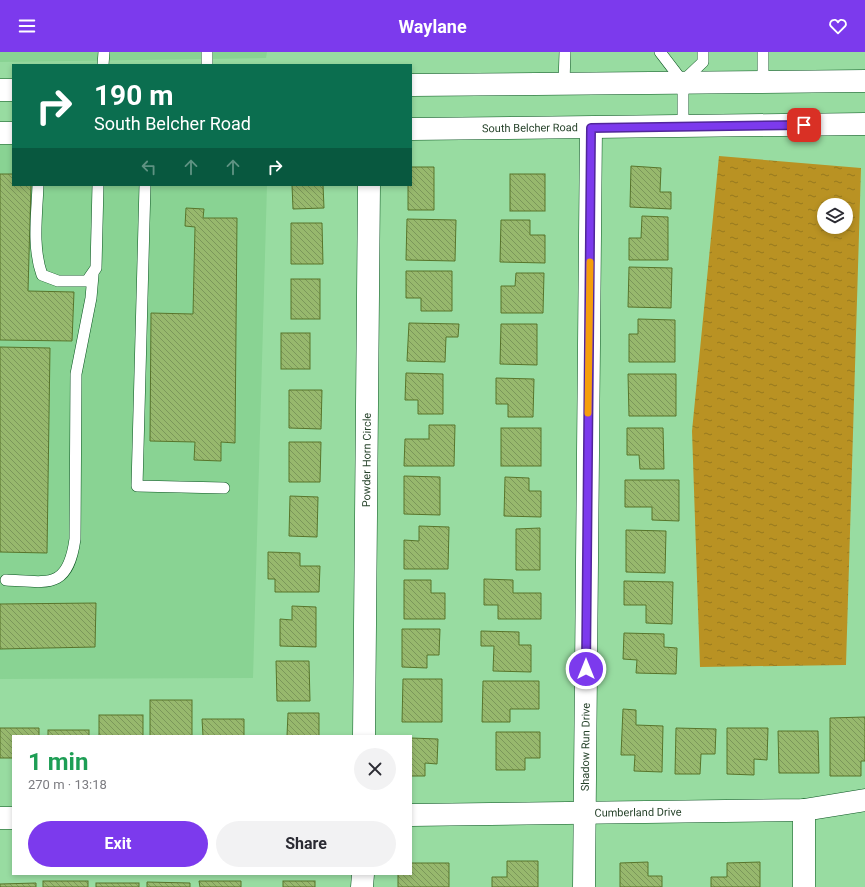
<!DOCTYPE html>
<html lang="en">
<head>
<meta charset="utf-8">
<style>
	:root { --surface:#fff; --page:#f2f2f3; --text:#2b2b33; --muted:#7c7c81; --accent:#7c3aed }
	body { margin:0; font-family:Roboto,sans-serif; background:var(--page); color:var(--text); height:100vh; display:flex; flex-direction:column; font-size:15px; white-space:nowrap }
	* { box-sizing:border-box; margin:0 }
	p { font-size:13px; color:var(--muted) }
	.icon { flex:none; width:22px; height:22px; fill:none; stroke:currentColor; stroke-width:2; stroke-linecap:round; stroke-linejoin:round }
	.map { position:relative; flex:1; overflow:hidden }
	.sheet { position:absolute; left:12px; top:683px; width:400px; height:140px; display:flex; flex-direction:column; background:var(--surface); border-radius:0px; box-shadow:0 2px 6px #0003 }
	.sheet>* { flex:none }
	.guide { position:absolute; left:12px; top:12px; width:400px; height:122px; border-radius:0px; box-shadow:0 2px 6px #0003; background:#0b6e4f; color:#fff; overflow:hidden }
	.tools { position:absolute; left:817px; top:146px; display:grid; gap:8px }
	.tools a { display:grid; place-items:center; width:36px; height:36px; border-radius:50%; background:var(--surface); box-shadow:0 2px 6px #0003; font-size:20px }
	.pin { position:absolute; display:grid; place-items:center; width:34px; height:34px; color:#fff; margin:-17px; border-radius:8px; box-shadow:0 2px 6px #0006 }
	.me { position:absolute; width:44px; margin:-22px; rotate:0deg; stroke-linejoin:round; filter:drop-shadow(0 0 3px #0008) }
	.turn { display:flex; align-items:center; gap:14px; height:84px; padding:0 16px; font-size:18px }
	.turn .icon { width:52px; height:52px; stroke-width:2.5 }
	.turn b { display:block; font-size:28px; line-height:34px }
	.lanes { display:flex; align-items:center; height:38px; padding:0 16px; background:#0003; justify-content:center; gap:20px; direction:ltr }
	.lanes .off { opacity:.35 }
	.round { display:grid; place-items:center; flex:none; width:42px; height:42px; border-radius:21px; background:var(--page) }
	.head { display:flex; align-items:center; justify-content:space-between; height:68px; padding:0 16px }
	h1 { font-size:24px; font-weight:700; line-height:30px; color:#1e9e55 }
	.button { display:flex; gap:8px; margin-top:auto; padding:8px 16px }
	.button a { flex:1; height:46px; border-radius:24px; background:var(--accent); color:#fff; font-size:16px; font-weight:700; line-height:46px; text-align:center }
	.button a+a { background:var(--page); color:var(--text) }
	header { display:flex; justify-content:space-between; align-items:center; height:52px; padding:0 16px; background:var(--accent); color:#fff; font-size:18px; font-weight:700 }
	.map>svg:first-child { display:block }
	.built { fill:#89d393 }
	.water { fill:url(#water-ripples); fill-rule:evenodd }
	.building { fill:url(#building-back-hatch); stroke:#58752b }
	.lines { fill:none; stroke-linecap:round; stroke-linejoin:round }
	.lane-casing { stroke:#08531f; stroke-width:12 }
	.street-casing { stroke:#08531f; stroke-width:23 }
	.secondary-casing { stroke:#08531f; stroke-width:23 }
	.lane { stroke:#fff; stroke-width:11 }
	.street { stroke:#fff; stroke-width:22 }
	.secondary { stroke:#fff; stroke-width:22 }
	.route-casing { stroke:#51269a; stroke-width:10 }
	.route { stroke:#7c3aed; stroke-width:7 }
	.slow { stroke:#f59e0b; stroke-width:7 }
	.labels { text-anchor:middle; stroke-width:3; stroke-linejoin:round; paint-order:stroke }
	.street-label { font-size:11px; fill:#26422a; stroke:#d2f4d5 }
</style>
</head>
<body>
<header><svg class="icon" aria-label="menu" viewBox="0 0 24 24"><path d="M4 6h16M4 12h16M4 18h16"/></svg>Waylane<svg class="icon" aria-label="heart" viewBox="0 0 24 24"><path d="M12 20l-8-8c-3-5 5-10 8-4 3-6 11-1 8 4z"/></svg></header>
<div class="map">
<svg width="865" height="835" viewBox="0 0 865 835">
	<defs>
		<pattern id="water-ripples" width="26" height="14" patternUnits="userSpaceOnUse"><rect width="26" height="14" fill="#b99223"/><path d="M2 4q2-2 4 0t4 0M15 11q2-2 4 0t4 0" fill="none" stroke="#96791f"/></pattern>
		<pattern id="building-back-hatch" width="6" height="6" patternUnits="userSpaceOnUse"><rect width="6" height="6" fill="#97b86d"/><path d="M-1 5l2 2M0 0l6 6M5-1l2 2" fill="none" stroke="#7b975a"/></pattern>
	</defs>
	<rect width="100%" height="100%" fill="#98dca1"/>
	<g class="built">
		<path d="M0 0H267L266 6 0 10Z"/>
		<path d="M0 93H13V133H267L253 626 0 627Z"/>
	</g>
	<path class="water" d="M719 104 861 116 846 613 700 615 692 379ZM824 153H846V175H824Z"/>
	<g class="building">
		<path d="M631 114 661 116 660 140H671V157L630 155Z"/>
		<path d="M411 115H434V158H408V133H411Z"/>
		<path d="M0 122H13V133H31L28 239 74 240 72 289 0 288Z"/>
		<rect x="510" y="122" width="35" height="37"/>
		<path d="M292 133H323L324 156 293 157Z"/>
		<path d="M186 156 204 157 203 166H237L235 391 221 390V409L194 408 195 390 150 389 151 261 193 262 195 175 185 174Z"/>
		<path d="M642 164 668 165V208H629V186H641Z"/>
		<path d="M407 167 456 168 455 209 406 208Z"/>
		<path d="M501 168H530V183H545V211L500 210Z"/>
		<path d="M291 171H322L323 212H291Z"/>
		<path d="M629 215 672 216 671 256 628 255Z"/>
		<path d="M406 219H452V259H421V246H406Z"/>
		<path d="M516 221H544L543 261H501V234H515Z"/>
		<rect x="291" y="227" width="29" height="40"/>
		<path d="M638 267 675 268V310H629V282H638Z"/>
		<path d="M409 271 459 272 458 285H446L445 310 407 309Z"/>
		<path d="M501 272H537V313L500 312Z"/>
		<rect x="281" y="281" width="29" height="36"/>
		<path d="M0 295 50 296 47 501 0 500Z"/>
		<path d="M406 321 443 322V362H418V348H405Z"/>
		<path d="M628 322H676V364H629Z"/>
		<path d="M496 326 534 327 533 365H508V352H496Z"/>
		<path d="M289 338H322L321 377 289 376Z"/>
		<path d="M429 373H455L454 414H404L405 387H429Z"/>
		<rect x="501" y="376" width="40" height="38"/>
		<path d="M627 376H663L664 417H640L639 403H627Z"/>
		<path d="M289 390H321L320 430H289Z"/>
		<path d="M404 424 440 425V463L404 462Z"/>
		<path d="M505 425 529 426V439H541V465L504 464Z"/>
		<path d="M625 428H679V469L652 468V455H625Z"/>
		<path d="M290 444 318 445 317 485 289 484Z"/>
		<path d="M419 474 449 475 448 517H404V488L419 489Z"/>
		<path d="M540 476V518H516V477Z"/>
		<path d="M626 478 666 479 665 521 626 520Z"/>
		<path d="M268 500 300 501V514H320L319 540H275V527H268Z"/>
		<path d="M484 527 513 528V541H541V567H498V553H484Z"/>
		<path d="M404 528H431V541H445V567H404Z"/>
		<path d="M624 529 673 530 672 572 646 571V553H624Z"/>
		<path d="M96 551 95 595 0 597V552Z"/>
		<path d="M292 554 316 555V595L280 594V567L292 568Z"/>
		<path d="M402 577H440L439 603H427V616L402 615Z"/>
		<path d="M481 579 519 580V593H531V620L493 619 494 594H481Z"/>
		<path d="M624 581 664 582V595L677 596 676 622 636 621 637 608 623 607Z"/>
		<path d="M276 609H309L310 649H277Z"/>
		<path d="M403 627H442V670H402Z"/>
		<path d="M483 629H539V657H510V670H482Z"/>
		<rect x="150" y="648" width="42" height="36"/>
		<path d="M623 657 636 658V673L663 674 662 720 634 719 635 703H621Z"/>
		<path d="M288 661H319V684H287Z"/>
		<rect x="99" y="663" width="44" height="21"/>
		<path d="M865 665V709H861V724H830V666Z"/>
		<path d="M202 667H244V684H203Z"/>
		<path d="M0 676H39V684H13V706H0Z"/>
		<path d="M676 676 716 677 715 702H701L700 722H675Z"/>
		<path d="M727 676H768L767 708 754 707V723L727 722Z"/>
		<rect x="48" y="678" width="41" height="6"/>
		<path d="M778 679H818L819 721H779Z"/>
		<path d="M496 680H540V706H525V718H496Z"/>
		<path d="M411 686 438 687 437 712 425 711V724H411Z"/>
		<path d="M507 809H538V835H492V825H507Z"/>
		<path d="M648 810V824H662V835H620V811Z"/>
		<path d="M760 810V835H711V825H727V811Z"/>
		<path d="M411 811H449V835H398V822H411Z"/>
		<rect x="43" y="829" width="45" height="6"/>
		<path d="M199 829H241V835H200Z"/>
		<rect x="283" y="829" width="32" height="6"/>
		<path d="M147 830 190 831V835H147Z"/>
		<path d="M36 831V835H0V832Z"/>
		<rect x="96" y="831" width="43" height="4"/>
	</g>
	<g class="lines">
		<defs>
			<g id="lane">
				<path d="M660 0 683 30V74"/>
				<path d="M763 0V29"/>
				<path d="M103 13 104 0"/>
				<path d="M207 13V0"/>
				<path d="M683 29 703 10V0"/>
				<path d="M564 31 565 0"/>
				<path d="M38 133C37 162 32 195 42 223L58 229H87L96 216 98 133"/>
				<path d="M145 133 137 434 224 436"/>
				<path d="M6 528C48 530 68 538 75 487L76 322 91 246 93 223"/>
			</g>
			<g id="street">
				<path id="s1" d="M364 684 369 133"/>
				<path id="s2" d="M411 763 804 758 865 748"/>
				<path d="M0 766H13"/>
				<path d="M362 835 363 822"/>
				<path id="s3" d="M584 835 591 76"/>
				<path d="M804 835V758"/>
			</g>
			<g id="secondary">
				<path d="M411 33 865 29"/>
				<path d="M0 38H13"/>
				<path id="s4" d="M411 77 865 72"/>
				<path d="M0 81H13"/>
			</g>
		</defs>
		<use href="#lane" class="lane-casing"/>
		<use href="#street" class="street-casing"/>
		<use href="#secondary" class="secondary-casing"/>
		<use href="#lane" class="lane"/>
		<use href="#street" class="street"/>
		<use href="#secondary" class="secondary"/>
	</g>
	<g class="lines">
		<defs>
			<path id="route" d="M586 617 591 76 804 73"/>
		</defs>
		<use href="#route" class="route-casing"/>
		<use href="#route" class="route"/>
		<path class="slow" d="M588 361 590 210"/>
	</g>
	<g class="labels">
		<g class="street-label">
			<text dy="4" stroke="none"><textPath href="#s4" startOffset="119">South Belcher Road</textPath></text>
			<text dy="4" stroke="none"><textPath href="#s1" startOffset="276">Powder Horn Circle</textPath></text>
			<text dy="4" stroke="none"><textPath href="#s3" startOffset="140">Shadow Run Drive</textPath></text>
			<text dy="4" stroke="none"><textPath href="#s2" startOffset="227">Cumberland Drive</textPath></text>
		</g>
	</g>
</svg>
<div class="tools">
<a><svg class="icon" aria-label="layers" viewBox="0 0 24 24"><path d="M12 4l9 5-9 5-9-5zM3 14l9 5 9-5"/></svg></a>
</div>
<div class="pin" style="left:804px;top:73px;background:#d93025"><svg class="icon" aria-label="arrive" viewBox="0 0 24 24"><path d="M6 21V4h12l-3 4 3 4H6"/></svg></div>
<svg class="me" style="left:586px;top:617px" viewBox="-20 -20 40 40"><circle r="17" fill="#7c3aed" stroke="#fff" stroke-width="3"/><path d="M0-11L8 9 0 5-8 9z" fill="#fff"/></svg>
<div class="guide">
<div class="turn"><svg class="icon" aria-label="right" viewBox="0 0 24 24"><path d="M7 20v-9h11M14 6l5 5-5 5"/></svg><div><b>190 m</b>South Belcher Road</div></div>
<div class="lanes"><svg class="icon off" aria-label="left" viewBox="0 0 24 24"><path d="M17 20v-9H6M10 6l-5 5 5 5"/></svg><svg class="icon off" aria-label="ahead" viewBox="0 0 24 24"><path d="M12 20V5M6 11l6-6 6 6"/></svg><svg class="icon off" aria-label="ahead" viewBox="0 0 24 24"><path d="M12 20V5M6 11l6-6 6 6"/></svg><svg class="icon" aria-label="right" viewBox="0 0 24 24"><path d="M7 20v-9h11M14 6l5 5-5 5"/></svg></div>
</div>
<section class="sheet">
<div class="head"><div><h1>1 min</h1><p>270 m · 13:18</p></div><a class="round"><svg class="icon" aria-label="close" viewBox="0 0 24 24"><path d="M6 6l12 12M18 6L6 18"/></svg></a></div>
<div class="button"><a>Exit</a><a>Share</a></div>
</section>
</div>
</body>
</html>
